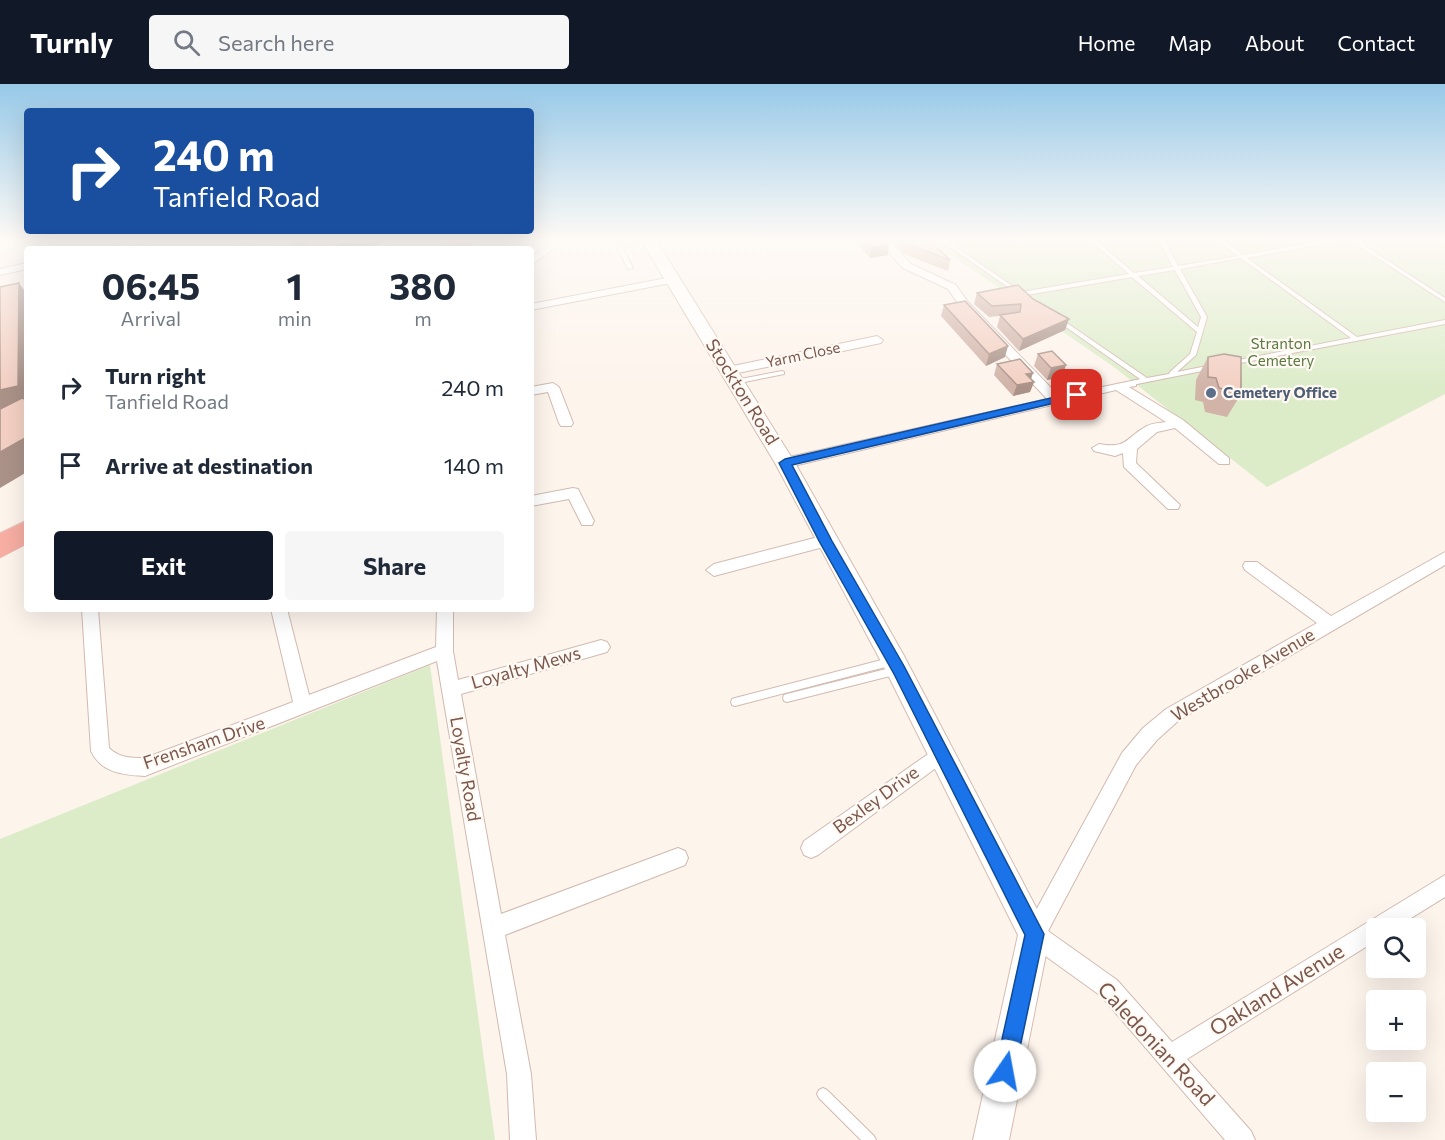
<!DOCTYPE html>
<html lang="en">
<head>
<meta charset="utf-8">
<style>
	:root { --surface:#fff; --page:#f6f6f7; --text:#1f2937; --muted:#747a83; --accent:#111827 }
	body { margin:0; font-family:Commissioner,sans-serif; background:var(--page); color:var(--text); height:100vh; display:flex; flex-direction:column; font-size:22px; white-space:nowrap }
	* { box-sizing:border-box; margin:0 }
	p { font-size:20px; color:var(--muted) }
	.icon { flex:none; width:33px; height:33px; fill:none; stroke:currentColor; stroke-width:2; stroke-linecap:round; stroke-linejoin:round }
	.map { position:relative; flex:1; overflow:hidden }
	.panel { position:absolute; left:24px; top:162px; width:510px; height:366px; display:flex; flex-direction:column; background:var(--surface); border-radius:6px; box-shadow:0 6px 24px #0002 }
	.panel>* { flex:none }
	.guide { position:absolute; left:24px; top:24px; width:510px; height:126px; border-radius:6px; box-shadow:0 6px 24px #0002; background:#1a4fa0; color:#fff; overflow:hidden }
	.fabs { position:absolute; left:1366px; top:834px; display:grid; gap:12px }
	.fabs a { display:grid; place-items:center; width:60px; height:60px; border-radius:6px; background:var(--surface); box-shadow:0 6px 24px #0002; font-size:30px }
	.pin { position:absolute; display:grid; place-items:center; width:51px; height:51px; color:#fff; margin:-26px; border-radius:12px; box-shadow:0 3px 9px #0006 }
	.me { position:absolute; width:66px; margin:-33px; rotate:12deg; stroke-linejoin:round; filter:drop-shadow(0 0 4px #0008) }
	.turn { display:flex; align-items:center; gap:21px; height:126px; padding:0 30px; font-size:27px }
	.turn .icon { width:78px; height:78px; stroke-width:2.5 }
	.turn b { display:block; font-size:42px; line-height:51px }
	.eta { display:flex; justify-content:space-evenly; align-items:center; height:102px; text-align:center }
	.eta b { font-size:36px; font-weight:700; line-height:42px }
	.cta { display:flex; gap:12px; margin-top:auto; padding:12px 30px }
	.cta a { flex:1; height:69px; border-radius:6px; background:var(--accent); color:#fff; font-size:24px; font-weight:700; line-height:69px; text-align:center }
	.cta a+a { background:var(--page); color:var(--text) }
	ul { padding:0; list-style:none }
	li { display:flex; align-items:center; gap:18px; height:78px; padding:0 30px }
	li div { flex:1 }
	li b { display:block; font-size:22px }
	li em { font-style:normal }
	header { display:flex; align-items:center; gap:36px; box-sizing:border-box; height:84px; padding:0 30px; background:var(--accent); color:#fff }
	header strong { font-size:28px }
	nav { display:flex; gap:33px; margin-inline-start:auto; font-size:21px }
	.search { width:420px; height:54px; background:var(--page); display:flex; align-items:center; gap:15px; box-sizing:border-box; padding:0 21px; border-radius:6px; color:var(--muted); font-size:22px }
	.map>svg:first-child { display:block }
	.green { fill:#dcecc9 }
	.lines { fill:none; stroke-linecap:round; stroke-linejoin:round }
	.lane-casing { stroke:#d1bab0; stroke-width:2 }
	.street-casing { stroke:#d1bab0; stroke-width:2 }
	.secondary-casing { stroke:#d6bcb0; stroke-width:2 }
	.highway-casing { stroke:#dad0cd; stroke-width:1 }
	.lane { fill:#fff; fill-rule:evenodd }
	.street { fill:#fff; fill-rule:evenodd }
	.secondary { fill:#fff; fill-rule:evenodd }
	.highway { fill:#f7aea3; fill-rule:evenodd }
	.wall { fill:#d1b3a8 }
	.shaded-wall { fill:#aa9288 }
	.building { fill:#f3d0c3; stroke:#aa9288; stroke-width:1.5 }
	.route { fill:#1a73e8; stroke:#114b97; stroke-width:1.5 }
	.service-dot { fill:#5c6f8a; stroke:#fff9f3; stroke-width:2 }
	.labels { text-anchor:middle; stroke-width:4.5; stroke-linejoin:round; paint-order:stroke }
	.far-park-label { font-size:15px; fill:#597a41; stroke:#fff9f3 }
	.far-street-label { font-size:15px; fill:#7a574d; stroke:#fff9f3 }
	.far-service-label { font-size:15px; font-weight:bold; fill:#4e5e75; stroke:#fff9f3; text-anchor:start }
	.street-label { font-size:18px; fill:#7a574d; stroke:#fff9f3 }
	.near-street-label { font-size:21px; fill:#7a574d; stroke:#fff9f3 }
</style>
</head>
<body>
<header>
<strong>Turnly</strong>
<div class="search"><svg class="icon" aria-label="search" viewBox="0 0 24 24"><circle cx="10" cy="10" r="6"/><path d="M15 15l6 6"/></svg>Search here</div>
<nav><a>Home</a><a>Map</a><a>About</a><a>Contact</a></nav>
</header>
<div class="map">
<svg width="1445" height="1056" viewBox="0 0 1445 1056">
	<rect width="100%" height="100%" fill="#fdf4ec"/>
	<g class="green">
		<path d="M929 156H1445V310L1267 403 1114 283Z"/>
		<path d="M430 581 495 1056H0V755Z"/>
	</g>
	<g class="lines">
		<defs>
			<g id="lane">
				<path d="M239 156H244L253 165H247Z"/>
				<path d="M279 156H284L293 165H287Z"/>
				<path d="M644 156 652 157 622 163 633 184 628 185 616 162Z"/>
				<path d="M940 156H946L1021 208 1129 190 1090 156H1095L1134 189 1173 183 1159 156H1164L1178 182 1238 172 1217 156H1223L1243 171 1330 156H1343L1247 174 1357 253 1445 236V240L1230 281 1228 280V278L1351 254 1241 174 1180 185 1207 233 1196 271 1177 288 1212 281 1215 283 1212 285 1132 301 1129 299 1130 298 1140 295 1056 236 1061 235 1147 294 1169 290 1170 288 1190 270 1197 248 1132 193 1021 212ZM1175 186 1201 233 1198 243 1138 192Z"/>
				<path d="M1350 156H1356L1445 214V218Z"/>
				<path d="M782 287 784 288V290L735 300 732 298 735 296Z"/>
				<path d="M893 573 896 575 897 577 896 579 893 581 735 622 732 621 731 618 732 615 735 614Z"/>
				<path d="M898 582 901 583 902 586 901 589 898 590 787 618 784 617 783 614 784 611 787 610Z"/>
				<path d="M823 1004 827 1006 874 1052 876 1056H861L819 1014 817 1010 819 1006Z"/>
			</g>
			<g id="street">
				<path d="M131 156H152L120 165H101Z"/>
				<path d="M555 156H567L531 181V173Z"/>
				<path d="M877 156H888L911 180 956 201 967 217 1059 312 1136 296V302L1129 303 1183 336 1229 374V380H1219L1175 344 1157 348 1137 365 1136 379 1180 421 1178 425H1168L1124 383 1123 369 1115 372 1094 367 1092 364 1099 360C1128 365 1125 354 1147 342 1152 339 1160 339 1166 338L1116 306 785 384 780 382V376L785 374 1047 315 959 221 948 205 903 184Z"/>
				<path d="M27 179V185L0 191V185Z"/>
				<path d="M672 193 677 196 676 198 531 226V220Z"/>
				<path d="M877 252 883 256 881 259 728 291 722 287 728 283Z"/>
				<path d="M553 299 559 303 573 339 571 342H561L559 339 548 308 531 311V303Z"/>
				<path d="M573 404 578 405 594 437 592 441H582L569 415 531 422V412Z"/>
				<path d="M826 451 834 457 831 461 714 492 706 486 714 480Z"/>
				<path d="M1445 468V481L1178 637 1157 656 1136 681 1048 847 1117 896 1172 958 1445 791V813L1395 844H1377V856L1187 975 1251 1047 1255 1056H1225L1101 912 1026 858 1023 850 1122 669 1143 644 1166 625 1317 539 1245 486 1243 482 1245 478H1257L1331 532Z"/>
				<path d="M82 525H98L109 664C119 674 131 674 145 674L293 618 271 525H287L309 611 436 563 437 525H453V567L458 596 601 556 607 558 610 563 607 568 461 610 501 830 678 764 685 767 688 774 685 781 505 851 531 990 536 1056H510L507 990 437 577 145 692C124 691 101 689 91 667Z"/>
				<path d="M941 661 948 663 950 669 948 675 818 771 811 774 804 771 801 764 804 757Z"/>
			</g>
			<path id="secondary" d="M641 156H656L795 379 903 570 1050 850 1009 1056H973L1018 851 884 583 775 379Z"/>
			<g id="highway">
				<path d="M452 156H476L466 165H442Z"/>
				<path d="M27 436V460L0 474V449Z"/>
			</g>
		</defs>
		<use href="#lane" class="lane-casing"/>
		<use href="#street" class="street-casing"/>
		<use href="#secondary" class="secondary-casing"/>
		<use href="#highway" class="highway-casing"/>
		<use href="#lane" class="lane"/>
		<use href="#street" class="street"/>
		<use href="#secondary" class="secondary"/>
		<use href="#highway" class="highway"/>
	</g>
	<g class="wall">
		<path d="M288 156H388L375 161 376 165H296Z"/>
		<path d="M854 156H886L888 171 870 174Z"/>
		<path d="M891 156H929L950 176 948 187 904 170Z"/>
		<path d="M977 209 1033 215 1069 235 1065 246 1019 267 997 243 1000 232 989 233 974 220Z"/>
		<path d="M944 221 1005 273 986 282 941 232Z"/>
		<path d="M1038 270 1062 293 1047 296 1034 282Z"/>
		<path d="M1208 273 1241 310 1227 333 1205 328 1203 318 1195 316 1196 296Z"/>
		<path d="M997 280 1031 295 1034 298 1030 308 1013 312 994 291Z"/>
	</g>
	<g class="shaded-wall">
		<path d="M355 156H388L375 161 376 165H328Z"/>
		<path d="M889 160 888 171 870 174 871 164Z"/>
		<path d="M19 199 27 210V328L0 335V306Z"/>
		<path d="M1069 235 1065 246 1019 267 1023 255Z"/>
		<path d="M1008 262 1005 273 986 282 989 270Z"/>
		<path d="M1066 281 1062 293 1047 296 1051 284Z"/>
		<path d="M1033 289 1030 298H1034L1030 308 1013 312 1017 301 1026 290Z"/>
		<path d="M27 353V388L0 404V368Z"/>
	</g>
	<g class="building">
		<path d="M300 156H355L328 165H309Z"/>
		<path d="M865 156H886L889 160 871 164Z"/>
		<path d="M903 156H929L950 176 906 160Z"/>
		<path d="M19 199 18 302 0 306V203Z"/>
		<path d="M1018 201 1033 215 1069 235 1023 255 1000 231 1020 228 1021 220 992 222 977 209Z"/>
		<path d="M965 217 1008 262 989 270 944 221Z"/>
		<path d="M1052 267 1066 281 1051 284 1038 270Z"/>
		<path d="M1224 270 1241 273V310L1219 304 1216 294 1208 293V273Z"/>
		<path d="M1020 275 1033 289 1026 290 1034 298 1017 301 997 280Z"/>
		<path d="M22 314 27 316V353L0 368V325Z"/>
	</g>
	<linearGradient id="sky" x2="0" y2="1"><stop stop-color="#97c9e8"/><stop offset="0.51" stop-color="#fefaf6"/><stop offset="1" stop-color="#fefaf6" stop-opacity="0"/></linearGradient>
	<rect width="1445" height="304" fill="url(#sky)"/>
	<path class="route" d="M1077 308 1080 309V313L792 381 832 457 904 582 1044 850 1015 987 1013 995 1005 997 998 995 995 987 1025 851 894 590 819 457 779 379 785 375Z"/>
	<circle class="service-dot" cx="1211" cy="309" r="6"/>
	<g class="labels">
		<g class="far-park-label">
			<text x="1281" y="265">Stranton<tspan x="1281" dy="17">Cemetery</tspan></text>
		</g>
		<g class="far-street-label">
			<text transform="translate(803 271) rotate(-12)" y="5">Yarm Close</text>
		</g>
		<g class="far-service-label">
			<text x="1223" y="314">Cemetery Office</text>
		</g>
		<g class="street-label">
			<text transform="translate(742 308) rotate(58)" y="6">Stockton Road</text>
			<text transform="translate(526 584) rotate(-16)" y="6">Loyalty Mews</text>
			<text transform="translate(1243 591) rotate(-31)" y="6">Westbrooke Avenue</text>
			<text transform="translate(204 659) rotate(-19)" y="6">Frensham Drive</text>
			<text transform="translate(465 685) rotate(80)" y="6">Loyalty Road</text>
			<text transform="translate(876 716) rotate(-36)" y="6">Bexley Drive</text>
		</g>
		<g class="near-street-label">
			<text transform="translate(1277 906) rotate(-32)" y="7">Oakland Avenue</text>
			<text transform="translate(1156 960) rotate(47)" y="7">Caledonian Road</text>
		</g>
	</g>
</svg>
<div class="fabs">
<a><svg class="icon" aria-label="search" viewBox="0 0 24 24"><circle cx="10" cy="10" r="6"/><path d="M15 15l6 6"/></svg></a>
<a>+</a>
<a>−</a>
</div>
<div class="pin" style="left:1077px;top:311px;background:#d93025"><svg class="icon" aria-label="arrive" viewBox="0 0 24 24"><path d="M6 21V4h12l-3 4 3 4H6"/></svg></div>
<svg class="me" style="left:1005px;top:987px" viewBox="-20 -20 40 40"><circle r="19" fill="#fff"/><path d="M0-13L10 11 0 6-10 11z" fill="#1a73e8"/></svg>
<div class="guide">
<div class="turn"><svg class="icon" aria-label="right" viewBox="0 0 24 24"><path d="M7 20v-9h11M14 6l5 5-5 5"/></svg><div><b>240 m</b>Tanfield Road</div></div>
</div>
<section class="panel">
<div class="eta">
<div><b>06:45</b><p>Arrival</p></div>
<div><b>1</b><p>min</p></div>
<div><b>380</b><p>m</p></div>
</div>
<ul>
<li><svg class="icon" aria-label="right" viewBox="0 0 24 24"><path d="M7 20v-9h11M14 6l5 5-5 5"/></svg><div><b>Turn right</b><p>Tanfield Road</p></div><em>240 m</em></li>
<li><svg class="icon" aria-label="arrive" viewBox="0 0 24 24"><path d="M6 21V4h12l-3 4 3 4H6"/></svg><div><b>Arrive at destination</b></div><em>140 m</em></li>
</ul>
<div class="cta"><a>Exit</a><a>Share</a></div>
</section>
</div>
</body>
</html>
